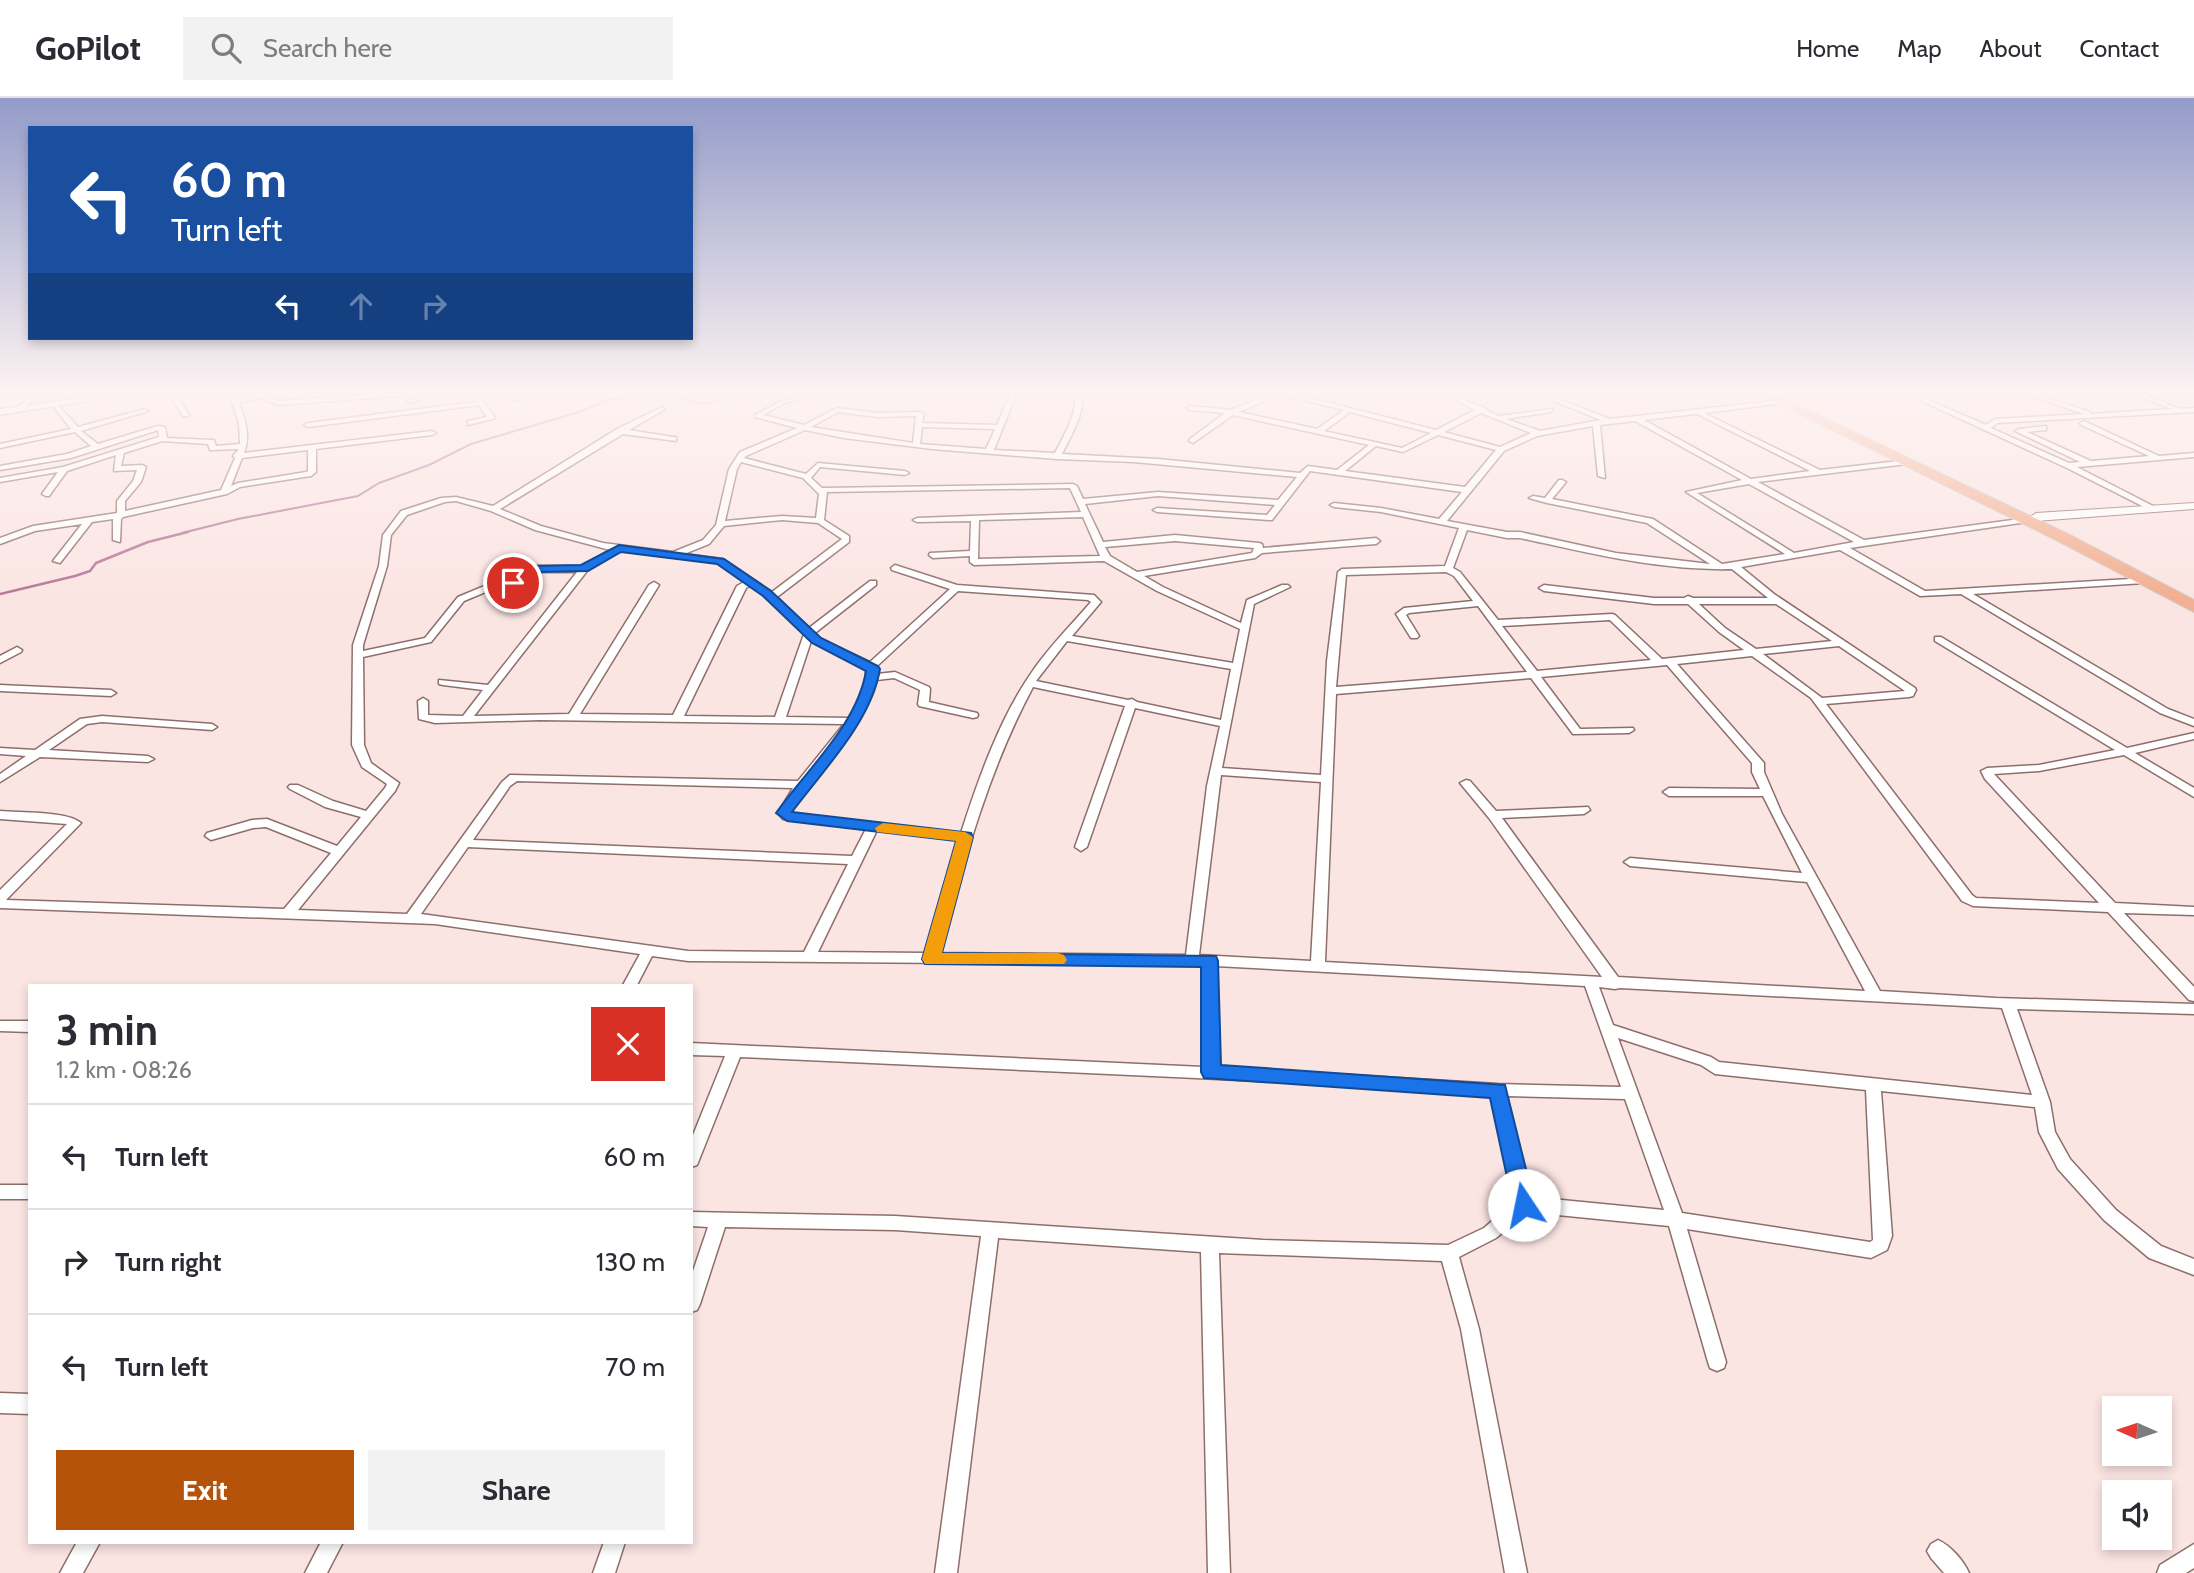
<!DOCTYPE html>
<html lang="en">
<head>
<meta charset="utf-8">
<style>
	:root { --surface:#fff; --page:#f2f2f3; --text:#2b2b33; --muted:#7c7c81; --line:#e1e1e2; --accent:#b45309 }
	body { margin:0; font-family:Cabin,sans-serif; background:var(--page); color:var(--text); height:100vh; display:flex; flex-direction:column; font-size:26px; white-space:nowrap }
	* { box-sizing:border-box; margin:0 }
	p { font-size:23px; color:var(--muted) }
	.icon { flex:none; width:38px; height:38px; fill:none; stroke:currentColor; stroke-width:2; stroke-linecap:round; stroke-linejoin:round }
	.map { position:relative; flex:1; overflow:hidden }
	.sheet { position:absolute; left:28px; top:886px; width:665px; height:560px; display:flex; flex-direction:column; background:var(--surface); border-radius:0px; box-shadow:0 4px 10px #0003 }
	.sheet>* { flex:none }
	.guide { position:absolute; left:28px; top:28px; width:665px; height:214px; border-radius:0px; box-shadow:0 4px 10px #0003; background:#1a4fa0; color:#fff; overflow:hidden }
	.needle { width:46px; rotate:273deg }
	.controls { position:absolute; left:2102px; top:1298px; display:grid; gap:14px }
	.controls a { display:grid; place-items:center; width:70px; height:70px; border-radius:0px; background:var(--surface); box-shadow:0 4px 10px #0003; font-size:35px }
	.pin { position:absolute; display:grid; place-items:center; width:60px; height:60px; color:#fff; margin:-30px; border:4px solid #fff; border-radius:50%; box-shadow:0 2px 7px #0007 }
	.me { position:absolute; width:77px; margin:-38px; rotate:349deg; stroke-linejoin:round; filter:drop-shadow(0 0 5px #0008) }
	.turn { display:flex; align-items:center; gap:24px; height:147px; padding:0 28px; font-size:32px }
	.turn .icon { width:91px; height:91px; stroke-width:2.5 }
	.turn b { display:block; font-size:49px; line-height:60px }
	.lanes { display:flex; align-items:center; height:66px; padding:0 28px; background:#0003; justify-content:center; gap:35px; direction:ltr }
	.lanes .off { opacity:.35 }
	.round { display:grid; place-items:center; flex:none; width:74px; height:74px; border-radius:0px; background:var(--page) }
	.head { display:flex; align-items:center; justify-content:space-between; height:119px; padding:0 28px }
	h1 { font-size:42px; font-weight:700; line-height:52px }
	.action { display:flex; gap:14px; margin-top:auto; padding:14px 28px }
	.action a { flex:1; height:80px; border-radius:0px; background:var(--accent); color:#fff; font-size:28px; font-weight:700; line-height:80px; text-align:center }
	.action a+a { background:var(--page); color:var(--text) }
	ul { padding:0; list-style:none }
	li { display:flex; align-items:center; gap:21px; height:105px; padding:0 28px; border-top:2px solid var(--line) }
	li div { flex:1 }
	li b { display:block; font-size:26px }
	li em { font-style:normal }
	header { display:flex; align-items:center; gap:42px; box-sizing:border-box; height:98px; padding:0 35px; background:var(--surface); border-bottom:2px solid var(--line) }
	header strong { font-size:33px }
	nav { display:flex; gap:38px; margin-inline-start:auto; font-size:24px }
	.search { width:490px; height:63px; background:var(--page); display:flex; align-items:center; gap:18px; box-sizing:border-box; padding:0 24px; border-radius:0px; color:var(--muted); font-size:26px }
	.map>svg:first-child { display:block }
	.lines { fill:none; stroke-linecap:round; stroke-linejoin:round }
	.stream-far1 { stroke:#b47699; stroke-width:2 }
	.stream { stroke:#b47699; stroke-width:2.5 }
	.street-casing { stroke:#8e6e6b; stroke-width:3 }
	.secondary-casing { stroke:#8e6e6b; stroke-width:2 }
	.highway-casing { stroke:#cecccb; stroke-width:2 }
	.street { fill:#fff; fill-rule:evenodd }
	.secondary { fill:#fff; fill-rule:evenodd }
	.highway { fill:#f3af91; fill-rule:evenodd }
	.route { fill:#1a73e8; stroke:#114b97; stroke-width:2 }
	.slow { fill:#f59e0b }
</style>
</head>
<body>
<header>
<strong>GoPilot</strong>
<div class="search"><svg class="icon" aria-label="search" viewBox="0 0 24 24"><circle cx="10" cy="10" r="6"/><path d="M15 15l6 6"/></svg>Search here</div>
<nav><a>Home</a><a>Map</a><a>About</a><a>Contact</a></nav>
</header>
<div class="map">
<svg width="2194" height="1475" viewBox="0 0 2194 1475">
	<rect width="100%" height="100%" fill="#fbe5e3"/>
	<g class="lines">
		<g class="stream-far1">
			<path d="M664 294C695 306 704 312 735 294"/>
			<path d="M182 435 238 421 358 398 379 385 429 367 471 346 576 315 608 302 663 294"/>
		</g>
		<path class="stream" d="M0 496 75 478 90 473 96 465 148 444 188 434"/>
		<defs>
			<g id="street">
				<path d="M35 294H42L18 314H14V312Z"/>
				<path d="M168 294H174L189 317 187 318H183Z"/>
				<path d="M229 294H235L238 301 269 294H278L266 298 280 303 400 294 403 296 400 298 279 307 259 300 239 305C245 322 251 337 244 355L432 333 436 335 432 337 316 351V374L311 378 240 389 227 396 123 419 121 421 120 444 113 442V421L92 424 60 465 53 463 82 426 35 433 0 446V440L33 428 117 415V403L133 383 137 372 114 373 116 357 67 373 49 398H46L42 396 58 374 0 384V380L63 369 159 339 158 332 71 360 0 372V368L67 356 91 348 75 334 0 350V346L71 331 54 309V307H58L78 329 145 311 148 313 81 333 98 346 158 328 165 329 167 340 211 342H214L216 348 240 346 239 326ZM162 343 208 346 210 352H213L239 351 233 358 235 360 221 392 125 413V403L141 384 146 369 142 367 121 368 124 355ZM308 352V373L306 374 238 385 231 388 242 360Z"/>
				<path d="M431 294H439L411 305 406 304Z"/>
				<path d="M470 294H476L495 320 493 321 468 327V323L487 319 479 307 308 329 304 327 308 325 476 304Z"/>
				<path d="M505 294H511L519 302 514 303Z"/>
				<path d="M578 294H585L586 295 583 297Z"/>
				<path d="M809 294H817L783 306 763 317 804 327 837 310 878 315 920 314 924 316 922 325 997 327 1011 294H1017L994 352 1055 355C1064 337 1078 315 1075 294H1081C1086 315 1071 337 1062 356L1158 361 1300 375 1308 368 1337 372 1369 347 1233 317 1193 345 1189 343 1190 341 1225 315 1190 312 1187 310 1190 308 1231 312 1273 294H1287L1436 332 1475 312 1459 304 1460 300 1452 294H1459L1467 299 1466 303 1485 310 1486 312 1499 318 1552 311V313L1550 314 1506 321 1540 333 1601 322 1549 301 1540 294H1547L1553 299 1610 321 1782 302 1785 304 1784 305 1704 315 1820 372 1907 362 1911 364 1907 366 1758 384 1864 442 2027 420 2031 422 2027 424 1850 450 1925 493 2147 480V484L2144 485 1973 496 2168 611 2194 621V628L2160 615 1961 496 1920 498 1840 452 1741 469 1774 496 1915 590 1916 592 1913 598 1909 599 1826 606 1972 797 1976 800 2099 805 1985 681 1981 673 1987 670 2039 667 2115 652 1935 543V539H1941L2127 650 2194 635V641L2135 655 2194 690V699L2124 657 2039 673 1994 676 2115 805 2194 809V817L2124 815 2194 889V903L2189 902 2108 814 1973 808 1962 803 1811 600 1752 558 1677 566 1764 665V674L1782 716 1880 893 1996 900 2194 906V916L2017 911 2050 1004 2055 1034 2070 1061 2116 1112 2161 1148 2194 1161V1177L2149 1160 2104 1122 2058 1071 2039 1034 2035 1009 1881 993 1892 1138 1887 1152 1871 1160 1687 1131 1726 1264 1724 1270 1717 1273 1710 1270 1708 1264 1669 1128 1527 1114 1496 1140 1459 1159 1479 1231 1527 1475H1505L1461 1231 1442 1163 1219 1155 1230 1475H1208L1201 1154 998 1140 957 1475H935L981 1138 895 1132 725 1129 700 1206 697 1212 691 1214V1179L708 1129 691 1128V1114L895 1118 1263 1142 1448 1147 1484 1130 1515 1103 1492 998 1303 985 740 959 699 1062 697 1067 691 1069V1042L725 958 691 957V945L1203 969 1202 867 688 863 652 858 637 887H623L640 856 435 826 0 810V792L67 726 0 721V713C20 715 67 713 81 725L6 802 284 811 331 755 266 729 253 730 211 742 205 738 207 735 252 722 267 721 337 748 361 719 325 709 290 691 288 689 290 687H298L333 703 366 713 385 690 387 686 362 669 352 647 353 547 379 468 383 437 401 413 441 400 456 399 493 408 617 331 662 309 665 311 664 312 629 332 673 339H676V343L623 336 500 411 541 428 603 445 673 454 703 442 716 427 729 371 740 354 797 330 755 319V317L779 304ZM1280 296 1344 312 1317 331 1239 314ZM838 314 878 319 916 318 913 345 811 329ZM1350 314 1431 335 1402 350 1324 333ZM1481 315 1531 335 1500 349 1444 334ZM1696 316H1697L1810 373 1751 381 1644 322ZM1635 323 1742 382 1686 394 1785 456 1722 466 1653 421 1552 401 1566 384 1562 382H1559L1545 400 1533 398 1529 400 1547 405 1647 425 1710 466 1616 455 1520 434H1507L1447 423 1504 353 1537 338 1593 328 1598 378 1605 380 1600 327ZM922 329 995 331 986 351 920 346ZM805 332 844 340 932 351 1057 361 1134 364 1297 379 1278 402 1158 394 1083 401 1077 388 1073 386 822 390 811 380 820 369 905 377 909 375 905 373 818 365 806 376 744 360 746 358ZM1438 337 1496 352 1465 389 1345 373 1376 348 1403 354ZM741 364 803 380 819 396 816 420 782 418 725 423 737 371ZM1310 373 1462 394 1439 421 1381 410 1334 405 1330 407 1334 409 1381 414 1459 430 1445 468 1342 471 1338 474 1327 563 1321 677 1222 670 1254 506 1290 489 1288 487H1282L1247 502 1241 525 1163 489 1144 478 1255 460 1262 455 1376 446 1380 443 1376 440 1263 450 1262 446 1259 445 1175 437 1103 444 1085 406 1158 398 1275 407 1267 417 1157 410 1153 412 1157 414 1269 422H1272ZM1749 386 1854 444 1794 455 1697 395ZM1070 390 1081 414 917 420 913 422 917 424 971 423 970 453 930 455 929 457 933 460 970 458V464L974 467 1104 463 1157 493 1240 531 1233 565 1072 538 1101 504 1094 497 957 487 895 467 891 470 892 472 950 491 870 564 819 540 815 535 876 487V483H870L809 530 777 499 849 444V438L824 422 827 394ZM456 403 491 413 535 432 610 452 582 468H535L510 483 482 489 458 499 425 540 363 553V547L387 468 391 437 407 417 445 404ZM1083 419 1100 458 978 461 979 422ZM782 422 818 425 842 441 772 494 723 461 684 456 709 446 724 428ZM1467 432 1507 440H1520C1589 455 1660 473 1732 471L1768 500H1693L1688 498 1684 500H1654L1544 487 1539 490 1544 493 1654 506H1688L1719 534 1744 552 1662 561 1615 517 1612 516 1498 522 1460 474 1453 470ZM1175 443 1254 450 1252 455 1137 474 1110 458 1105 449ZM620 453 718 465 744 484 737 488 673 617 580 616 659 487 654 484 649 487 569 616 474 618 587 473ZM537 474H577L488 587 439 582V586L443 587 483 592 463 618 428 617V603L423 600 418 603 419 621 435 625 540 622 844 626 798 683 510 677 502 684 407 816 298 812 395 693 399 685 371 665 364 647 363 559 431 544 464 503 488 493 516 487ZM1446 474 1454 478 1473 503 1404 510 1396 516 1411 540H1417L1419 538 1406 517 1409 515 1478 508 1527 574 1336 589 1346 477ZM750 488 764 497 804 536 775 619 684 618 746 490ZM958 493 1088 502 1091 504C1072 526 1051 547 1034 571 1000 619 979 679 961 735L791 715 797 701 810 687 809 685C834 654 866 622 877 582L894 580 920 592 918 606 919 608 973 620 977 619 978 617 977 615 929 604 930 591 929 589 895 574 877 576 876 569ZM1699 506H1776L1832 543 1756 551 1725 530ZM1610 522 1651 562 1537 573 1502 528ZM811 543 866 569C867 589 859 603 849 620L786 619ZM1067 543 1231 571 1221 622 1137 604 1132 601 1128 602 1036 583ZM1839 548 1905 593 1822 600 1763 556ZM1667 567 1752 665V674L1760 691 1669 690 1663 694 1669 698H1763L1802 775 1630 760 1624 764 1630 768 1807 784 1865 893 1618 879 1502 720 1584 716 1590 712 1588 709 1496 713 1470 683 1466 682 1460 685 1489 720 1602 879 1325 864 1336 596 1531 580 1573 636 1629 635 1634 632 1633 630 1580 631 1541 579ZM1033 589 1125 608 1075 749 1081 753 1087 749 1135 610 1220 628 1207 688 1186 857 939 855C964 763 988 673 1033 589ZM1221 677 1321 684 1311 863 1199 857ZM517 683 793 690 778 715 783 721 866 731 852 758 473 742 510 688ZM877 732 958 742 926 855 818 854ZM468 749 848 766 804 854 688 853 421 816ZM1216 868 1585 888 1621 989 1498 986 1218 969ZM1599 889 1615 891 1620 890 2002 910 2032 997 1719 964 1711 959 1613 927ZM1618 940 1701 967 1715 976 1866 992 1873 1142 1870 1144 1682 1115ZM1507 998 1625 1001 1664 1112 1531 1099Z"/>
				<path d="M1902 294H1910L1986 327 1995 321 2084 316 2023 295 2022 294H2030L2090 314 2091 316 2171 311 2130 294H2138L2180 311 2194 310V314L1997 325 1991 330 2069 365 2080 364 2015 333 2019 331 2046 328V332L2027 334 2091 363 2149 358 2081 327 2080 325 2084 323 2159 358 2194 355V359L2077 369 2155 409V413H2152L2067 370Z"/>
				<path d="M17 549 22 552 21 554 0 565V558Z"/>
				<path d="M0 587 111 592 116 595 111 598 0 593Z"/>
				<path d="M102 618 212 626 217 629 212 632 102 624 87 626 49 652 148 658 154 661 148 664 40 659 0 684V676L26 658 0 656V650L35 652 80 621Z"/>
				<path d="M0 923H30V934L0 933Z"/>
				<rect x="0" y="1087" width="30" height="14"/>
				<path d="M0 1295 30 1296V1316L0 1315Z"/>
				<path d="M1938 1442C1951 1448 1963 1462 1969 1475H1944L1931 1460 1927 1453 1931 1446Z"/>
				<path d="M77 1444H100L83 1475H60Z"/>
				<path d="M321 1444H343L327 1475H305Z"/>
				<path d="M604 1444H625L615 1475H593Z"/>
				<path d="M2194 1446V1470L2186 1475H2157L2160 1467Z"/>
			</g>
			<g id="secondary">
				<path d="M123 294H145L0 317V311Z"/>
				<path d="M2194 405V411L2036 423 2030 419 2036 415Z"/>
			</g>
			<path id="highway" d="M1755 294H1770L2068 436 2194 502V514L2056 442Z"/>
		</defs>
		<use href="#street" class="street-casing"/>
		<use href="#secondary" class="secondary-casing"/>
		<use href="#highway" class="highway-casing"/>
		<use href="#street" class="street"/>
		<use href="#secondary" class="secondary"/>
		<use href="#highway" class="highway"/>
	</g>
	<linearGradient id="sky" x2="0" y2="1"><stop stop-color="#939bc8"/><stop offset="0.59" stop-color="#fdf3f2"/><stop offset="1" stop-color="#fdf3f2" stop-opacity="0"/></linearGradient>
	<rect width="2194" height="500" fill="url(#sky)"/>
	<path class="route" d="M619 447 724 461 771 493 821 540 878 568 880 571C871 624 824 671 792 714L971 735 973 739 942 855 1216 858 1218 863 1221 967 1505 987 1535 1107 1532 1113 1524 1116 1516 1113 1513 1107 1490 1000 1204 980 1201 974V869L925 866 922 861 956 743 787 723 776 715C807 671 857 627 866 573L812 545 763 498 717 466 621 454 588 473 538 474 517 488 507 485 531 468 581 467Z"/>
	<path class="slow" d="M883 725 965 734 973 739 942 855H1058L1064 857 1067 862 1064 866H925L922 861 956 743 877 734 875 730Z"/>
</svg>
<div class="controls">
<a><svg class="needle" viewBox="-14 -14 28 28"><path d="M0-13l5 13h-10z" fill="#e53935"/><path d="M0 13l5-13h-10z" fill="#7c7c81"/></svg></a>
<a><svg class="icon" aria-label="sound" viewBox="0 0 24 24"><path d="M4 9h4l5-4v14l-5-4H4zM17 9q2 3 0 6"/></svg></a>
</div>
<div class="pin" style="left:513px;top:485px;background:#d93025"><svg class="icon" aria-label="arrive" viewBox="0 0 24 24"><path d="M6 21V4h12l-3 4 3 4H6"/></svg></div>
<svg class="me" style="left:1524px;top:1107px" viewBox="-20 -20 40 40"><circle r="19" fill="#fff"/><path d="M0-13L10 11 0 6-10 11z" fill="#1a73e8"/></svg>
<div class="guide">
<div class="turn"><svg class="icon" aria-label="left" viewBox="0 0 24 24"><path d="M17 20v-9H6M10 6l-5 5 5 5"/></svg><div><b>60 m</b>Turn left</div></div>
<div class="lanes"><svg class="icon" aria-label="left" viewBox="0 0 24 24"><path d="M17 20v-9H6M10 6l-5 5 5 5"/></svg><svg class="icon off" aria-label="ahead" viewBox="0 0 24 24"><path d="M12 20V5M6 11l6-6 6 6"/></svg><svg class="icon off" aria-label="right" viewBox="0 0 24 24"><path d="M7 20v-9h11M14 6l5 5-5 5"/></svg></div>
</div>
<section class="sheet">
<div class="head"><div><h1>3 min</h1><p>1.2 km · 08:26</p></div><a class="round" style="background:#d93025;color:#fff"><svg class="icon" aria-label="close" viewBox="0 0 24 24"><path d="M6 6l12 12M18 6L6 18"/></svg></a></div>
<ul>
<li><svg class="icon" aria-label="left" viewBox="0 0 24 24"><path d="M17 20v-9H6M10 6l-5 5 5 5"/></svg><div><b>Turn left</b></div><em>60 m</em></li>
<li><svg class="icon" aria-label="right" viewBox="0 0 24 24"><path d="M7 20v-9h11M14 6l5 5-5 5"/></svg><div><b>Turn right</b></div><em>130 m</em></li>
<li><svg class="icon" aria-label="left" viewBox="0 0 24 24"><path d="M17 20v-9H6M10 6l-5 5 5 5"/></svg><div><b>Turn left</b></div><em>70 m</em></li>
</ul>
<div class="action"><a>Exit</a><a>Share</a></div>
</section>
</div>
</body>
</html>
